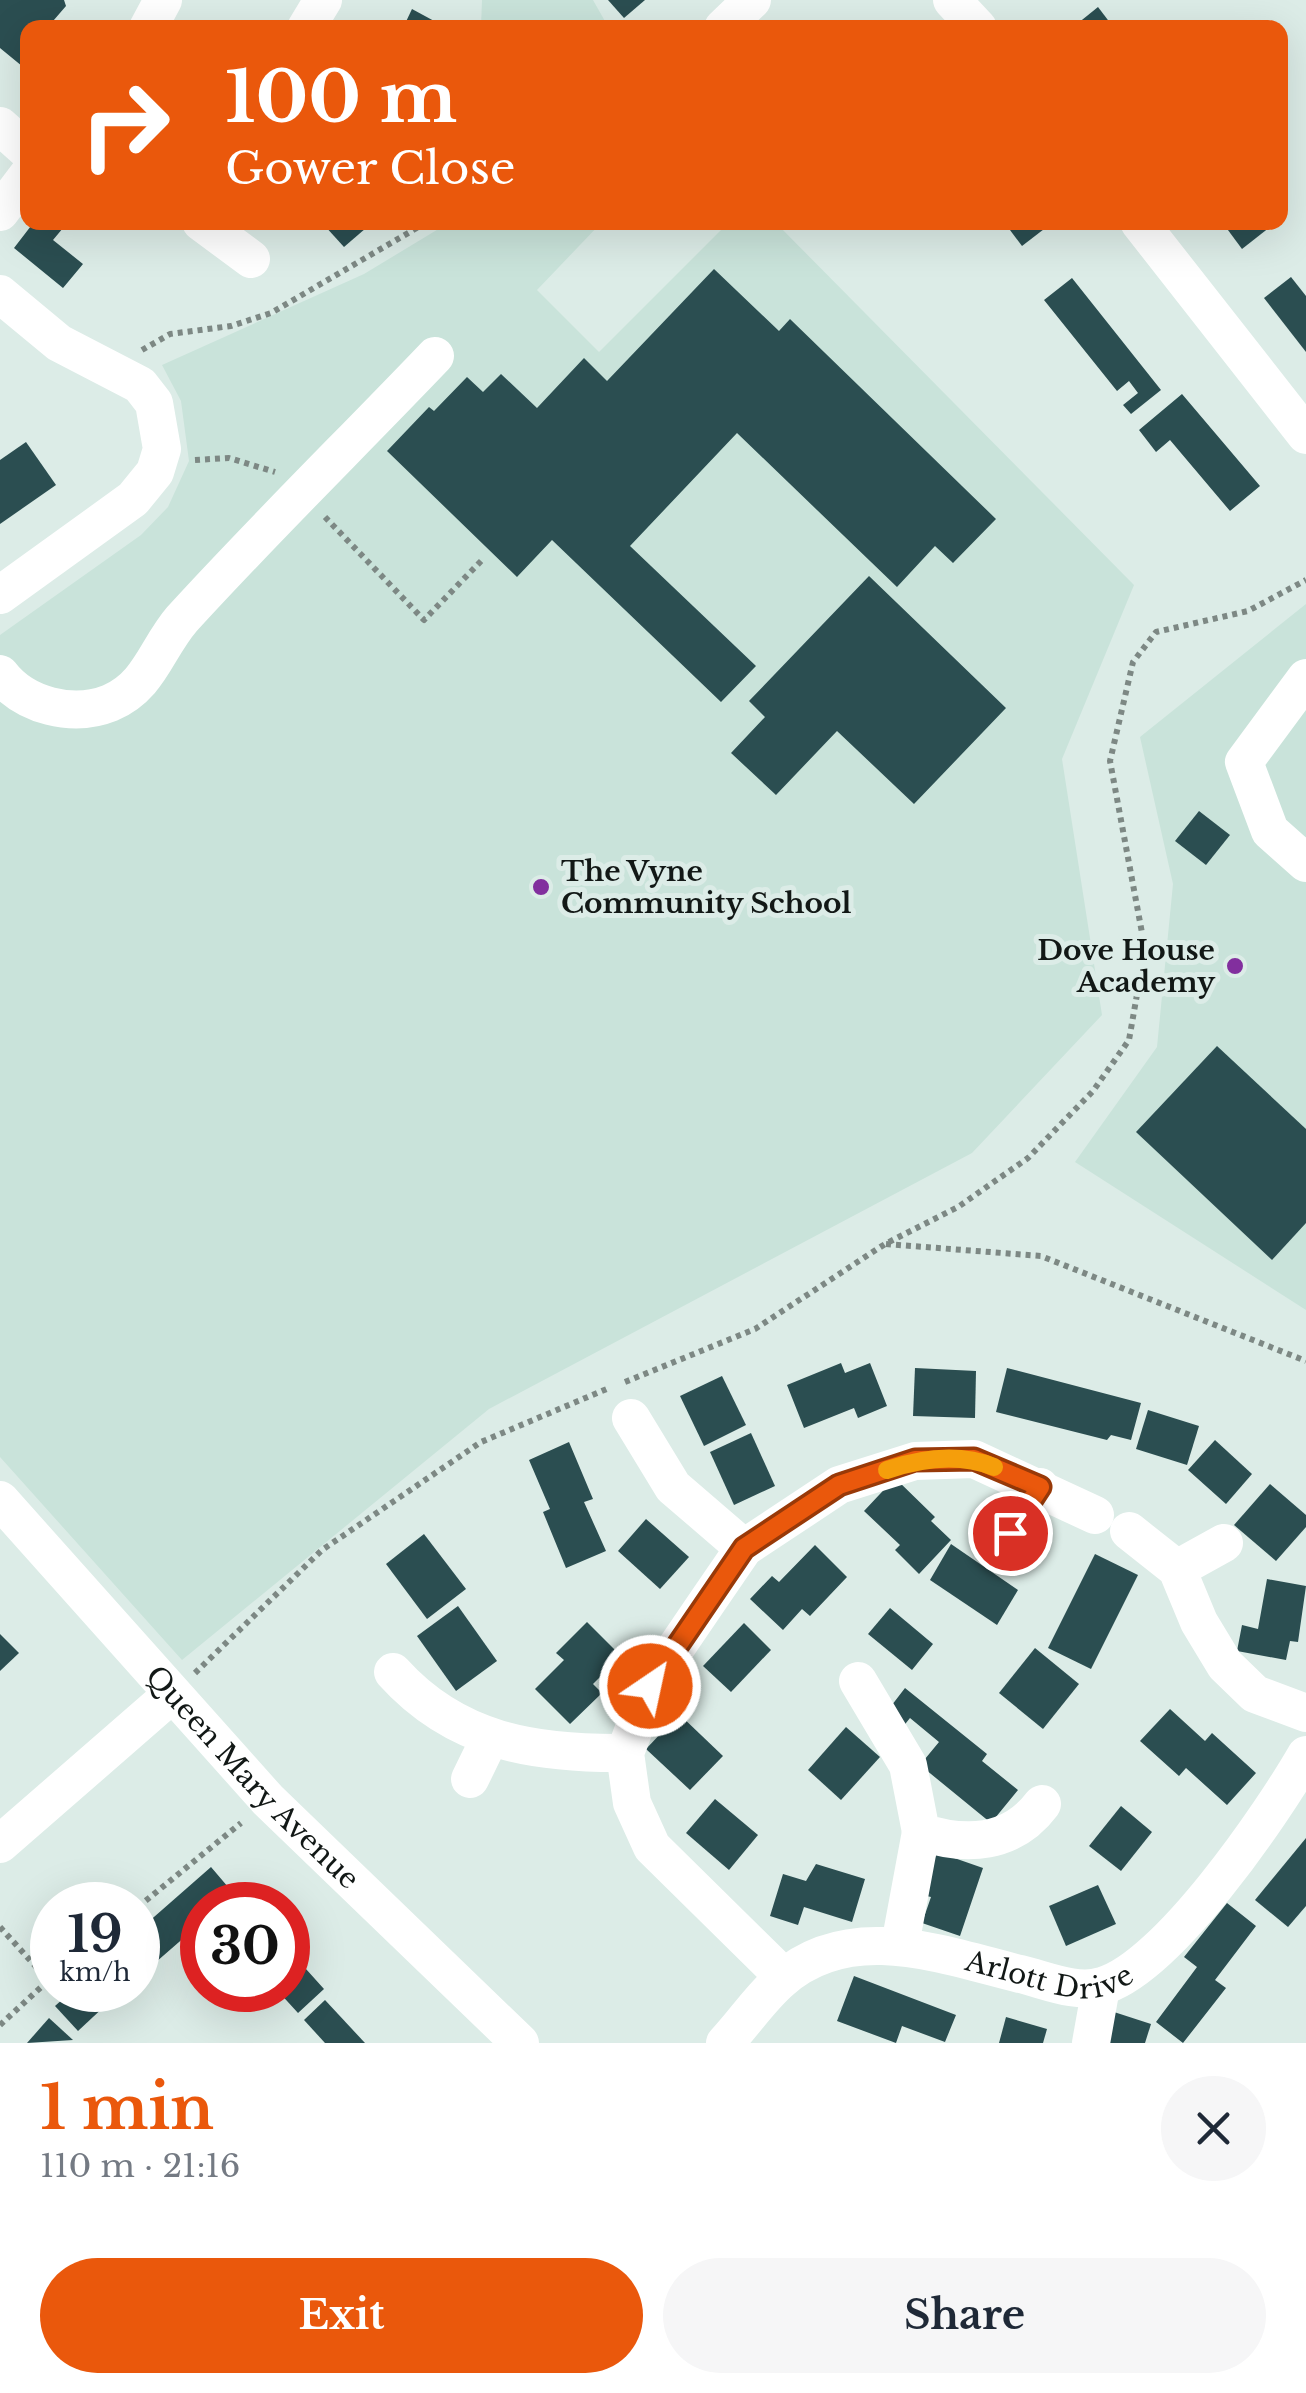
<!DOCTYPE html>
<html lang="en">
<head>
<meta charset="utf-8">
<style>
	:root { --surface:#fff; --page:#f6f6f7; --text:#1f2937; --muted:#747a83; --accent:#ea580c }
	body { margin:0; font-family:"Libre Baskerville",serif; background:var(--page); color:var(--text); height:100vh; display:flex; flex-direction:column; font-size:38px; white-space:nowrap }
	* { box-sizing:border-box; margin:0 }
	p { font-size:32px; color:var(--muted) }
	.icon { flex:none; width:55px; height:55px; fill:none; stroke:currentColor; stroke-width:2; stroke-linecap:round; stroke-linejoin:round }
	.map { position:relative; height:2043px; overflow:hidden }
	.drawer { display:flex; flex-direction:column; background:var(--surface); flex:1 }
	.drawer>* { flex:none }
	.guide { position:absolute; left:20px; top:20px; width:1268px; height:210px; border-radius:20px; box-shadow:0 10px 40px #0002; background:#ea580c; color:#fff; overflow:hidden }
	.speed { position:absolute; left:30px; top:1882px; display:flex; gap:20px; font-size:50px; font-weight:700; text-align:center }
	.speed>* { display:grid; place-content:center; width:130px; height:130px; border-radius:50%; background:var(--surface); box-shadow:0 10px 40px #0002; line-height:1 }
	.speed small { font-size:25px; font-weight:400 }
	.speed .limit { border:15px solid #d22; background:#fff; color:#111 }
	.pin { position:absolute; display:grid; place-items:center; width:85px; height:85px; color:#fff; margin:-42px; border:5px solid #fff; border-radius:50%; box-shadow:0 2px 10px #0007 }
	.me { position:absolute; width:110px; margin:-55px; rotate:34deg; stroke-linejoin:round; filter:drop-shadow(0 0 8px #0008) }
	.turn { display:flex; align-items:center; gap:35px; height:210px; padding:0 40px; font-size:45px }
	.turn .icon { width:130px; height:130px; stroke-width:2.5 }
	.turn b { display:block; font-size:70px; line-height:85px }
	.round { display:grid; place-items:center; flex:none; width:105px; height:105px; border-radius:52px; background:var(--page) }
	.headline { display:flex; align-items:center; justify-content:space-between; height:170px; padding:0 40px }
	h1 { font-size:60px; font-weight:800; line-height:75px; color:var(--accent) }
	.cta { display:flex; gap:20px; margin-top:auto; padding:20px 40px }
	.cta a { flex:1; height:115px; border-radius:60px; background:var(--accent); color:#fff; font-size:40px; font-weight:800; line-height:115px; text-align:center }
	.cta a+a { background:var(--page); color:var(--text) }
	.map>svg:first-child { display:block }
	.built { fill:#c9e3da }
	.building { fill:#2b4e51 }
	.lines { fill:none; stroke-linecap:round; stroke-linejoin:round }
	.path { stroke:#7d8884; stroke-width:6; stroke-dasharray:5 5; stroke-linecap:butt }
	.minor { stroke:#fff; stroke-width:38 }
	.route-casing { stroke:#983908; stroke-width:25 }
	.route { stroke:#ea580c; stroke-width:18 }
	.slow { stroke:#f59e0b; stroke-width:18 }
	.poi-dot { fill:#822f9e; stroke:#dcece7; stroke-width:4 }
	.labels { text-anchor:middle; stroke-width:10; stroke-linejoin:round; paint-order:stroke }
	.poi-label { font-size:28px; font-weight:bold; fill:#121816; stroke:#dcece7; text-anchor:start }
	.street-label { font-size:28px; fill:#121816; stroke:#dcece7 }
</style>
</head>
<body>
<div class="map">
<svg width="1306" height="2043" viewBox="0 0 1306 2043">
	<rect width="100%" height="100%" fill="#dcece7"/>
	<g class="built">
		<path d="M482 0H593L606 23 601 28 481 27Z"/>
		<path d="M450 222 601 223 537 290 599 352 728 223H776L1134 585 1062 759 1102 1015 972 1153 489 1409 182 1660 0 1457V635L141 535 168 507 189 461 181 401 162 365 364 274Z"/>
		<path d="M1306 604V1310L1075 1162 1157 1047 1173 884 1140 737Z"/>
	</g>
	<g class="building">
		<path d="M0 0H64L66 6 47 28H28V71L0 48Z"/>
		<path d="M608 0H645L624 18Z"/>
		<path d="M1098 7 1114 28H1072Z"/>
		<path d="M412 9 447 28H403Z"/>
		<path d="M34 222H68L53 240 83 264 63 288 14 248Z"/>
		<path d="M327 222H373L344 247 324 225Z"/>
		<path d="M1004 222H1046L1048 226 1022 246Z"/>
		<path d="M1222 222H1266L1270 227 1242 249Z"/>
		<path d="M714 269 779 331 790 319 996 519 953 563 935 546 897 587 737 433 630 546 756 666 721 702 552 540 517 577 387 451 429 407 434 411 467 377 483 392 501 374 537 408 584 358 607 381Z"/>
		<path d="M1291 277 1306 296V352L1264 298Z"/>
		<path d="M1072 278 1161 390 1131 414 1123 405 1138 393 1129 381 1117 391 1044 300Z"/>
		<path d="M1182 394 1260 486 1230 511 1170 440 1156 452 1139 430Z"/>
		<path d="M26 442 56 485 0 524V460Z"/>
		<path d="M869 576 1006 708 914 804 837 731 776 795 731 753 765 717 749 701Z"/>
		<path d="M1199 811 1230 835 1206 865 1175 841Z"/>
		<path d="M1217 1046 1306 1129V1223L1272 1260 1136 1132Z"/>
		<path d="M841 1363 845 1373 870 1363 887 1406 858 1418 854 1408 804 1428 787 1385Z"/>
		<path d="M915 1368 976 1371 975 1418 913 1416Z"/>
		<path d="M1007 1368 1141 1403 1131 1440 1111 1435 1107 1440 996 1412Z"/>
		<path d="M722 1376 746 1425 704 1446 680 1396Z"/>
		<path d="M1148 1410 1199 1426 1187 1465 1136 1449Z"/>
		<path d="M751 1433 775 1486 734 1505 710 1452Z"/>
		<path d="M1215 1440 1252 1474 1226 1504 1188 1470Z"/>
		<path d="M569 1442 593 1499 584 1502 606 1551 566 1568 543 1512 550 1509 529 1460Z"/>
		<path d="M895 1478 935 1517 931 1521 951 1540 919 1574 895 1550 900 1545 864 1511Z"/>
		<path d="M1270 1484 1306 1515V1527L1276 1561 1234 1525Z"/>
		<path d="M646 1519 689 1557 660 1589 618 1551Z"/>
		<path d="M424 1534 466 1589 427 1619 386 1564Z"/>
		<path d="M951 1544 1018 1590 997 1625 930 1580Z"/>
		<path d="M815 1545 847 1577 810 1616 802 1609 783 1630 750 1599 772 1576 779 1582Z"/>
		<path d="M1095 1554 1138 1575 1091 1669 1048 1648Z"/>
		<path d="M1267 1579 1306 1586 1298 1642 1290 1641 1286 1660 1237 1651 1242 1625 1258 1629Z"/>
		<path d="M458 1606 497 1661 456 1691 417 1636Z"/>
		<path d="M890 1608 933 1644 912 1670 868 1634Z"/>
		<path d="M587 1622 621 1656 593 1684 602 1693 570 1724 535 1689 564 1660 556 1653Z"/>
		<path d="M744 1623 771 1650 731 1692 703 1666Z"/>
		<path d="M0 1634 19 1653 0 1671Z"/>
		<path d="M1035 1648 1079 1684 1043 1729 999 1693Z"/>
		<path d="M905 1688 987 1754 982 1761 1018 1790 991 1823 920 1765 939 1742 910 1718 902 1728 885 1714Z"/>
		<path d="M1170 1709 1205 1741 1212 1733 1256 1773 1227 1805 1186 1768 1179 1776 1140 1741Z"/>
		<path d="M679 1714 723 1756 690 1790 646 1749Z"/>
		<path d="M846 1727 880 1757 841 1800 808 1770Z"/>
		<path d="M715 1799 758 1835 729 1870 686 1833Z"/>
		<path d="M1121 1806 1152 1832 1121 1871 1089 1846Z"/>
		<path d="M1306 1838V1906L1288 1927 1255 1900Z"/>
		<path d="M937 1852 983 1868 960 1936 922 1923 931 1897 922 1895Z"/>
		<path d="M816 1864 865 1879 852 1922 804 1907 798 1925 770 1916 783 1874 806 1881Z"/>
		<path d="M211 1867 234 1894 222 1905H202V1922L148 1969 138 1957V1931Z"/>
		<path d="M1098 1885 1116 1924 1066 1946 1049 1906Z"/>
		<path d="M1227 1903 1256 1926 1215 1980 1226 1988 1183 2043 1156 2022 1197 1967 1184 1957Z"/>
		<path d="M288 1949 324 1989 298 2013 277 1990H288Z"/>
		<path d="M854 1976 956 2015 945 2042 902 2026 896 2043 837 2021Z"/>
		<path d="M73 1990H122L78 2031 55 2006Z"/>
		<path d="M325 2000 365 2043H325L304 2020Z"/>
		<path d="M1114 2012 1151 2024 1145 2043H1104Z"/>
		<path d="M1006 2017 1047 2029 1043 2043H999Z"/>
		<path d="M49 2018 73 2040 27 2043Z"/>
	</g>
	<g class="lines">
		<g class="path">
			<path d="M142 350 170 334 231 326 271 313 427 222"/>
			<path d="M195 460 229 458 275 472"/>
			<path d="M325 517 424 620 483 559"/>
			<path d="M886 1244 1041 1256 1306 1361"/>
			<path d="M625 1382 755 1329 885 1244 958 1207 1028 1158 1093 1091 1129 1040 1145 949 1110 761 1133 662 1156 632 1248 611 1306 580"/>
			<path d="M195 1673 322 1550 481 1442 609 1388"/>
			<path d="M138 1907 241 1823"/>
			<path d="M0 1927 48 1980"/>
			<path d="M0 2025 52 1977"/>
		</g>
		<g class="minor">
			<path d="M952 0 978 28"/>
			<path d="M148 28 163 0"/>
			<path d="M306 28 323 0"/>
			<path d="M723 28 752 0"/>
			<path d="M0 126 28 151"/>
			<path d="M0 212 28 175"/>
			<path d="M201 222 251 259"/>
			<path d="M1139 222 1306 435"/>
			<path d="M0 294 59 343 140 385 154 403 162 449 155 472 133 499 0 595"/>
			<path d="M0 674C24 706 73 718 110 703 150 686 156 649 182 619 264 529 351 444 435 356"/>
			<path d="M1306 678 1244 762 1270 831 1306 863"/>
			<path d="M631 1418 673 1487 744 1548"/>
			<path id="s1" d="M0 1500 268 1800 520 2043"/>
			<path d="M1129 1531 1177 1569 1199 1622 1225 1665 1255 1694 1306 1713"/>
			<path d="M1010 1533 1040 1487"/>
			<path d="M1177 1569 1224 1543"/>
			<path d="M393 1672C456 1742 535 1754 625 1753"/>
			<path d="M858 1681 908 1765 921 1832C967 1847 1012 1844 1042 1804"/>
			<path d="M470 1779 490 1738"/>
			<path d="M0 1844 171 1695"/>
			<path d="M900 1945 921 1832"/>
			<path d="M784 1977 652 1847 632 1803 625 1753 650 1686 705 1605 744 1548 839 1485 915 1461 974 1459 1095 1515"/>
			<path id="s2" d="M725 2043C744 2023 760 1998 781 1980 850 1919 943 1955 1020 1974 1046 1980 1076 1994 1102 1986 1167 1968 1272 1814 1306 1755"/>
			<path d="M1091 2043 1101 1987"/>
		</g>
	</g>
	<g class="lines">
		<defs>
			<path id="route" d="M650 1686 744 1548 839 1485 915 1460 974 1459 1040 1487 1010 1533"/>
		</defs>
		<use href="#route" class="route-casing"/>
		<use href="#route" class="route"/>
		<path class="slow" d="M887 1470C922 1458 960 1453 994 1467"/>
	</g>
	<g class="poi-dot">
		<circle cx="541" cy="887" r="10"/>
		<circle cx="1235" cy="966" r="10"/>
	</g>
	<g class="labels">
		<g class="poi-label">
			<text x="561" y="881">The Vyne<tspan x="561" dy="32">Community School</tspan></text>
			<text x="1215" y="960" text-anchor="end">Dove House<tspan x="1215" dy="32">Academy</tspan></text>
		</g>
		<g class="street-label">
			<text dy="10" stroke="none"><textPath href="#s1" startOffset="375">Queen Mary Avenue</textPath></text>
			<text dy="10" stroke="none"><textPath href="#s2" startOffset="365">Arlott Drive</textPath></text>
		</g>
	</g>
</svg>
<div class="speed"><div>19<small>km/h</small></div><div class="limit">30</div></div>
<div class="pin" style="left:1010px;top:1533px;background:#d93025"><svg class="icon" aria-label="arrive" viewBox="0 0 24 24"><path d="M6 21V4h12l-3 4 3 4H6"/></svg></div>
<svg class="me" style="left:650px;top:1686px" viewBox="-20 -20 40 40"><circle r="17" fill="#ea580c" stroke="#fff" stroke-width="3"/><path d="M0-11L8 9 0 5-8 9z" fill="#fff"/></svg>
<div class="guide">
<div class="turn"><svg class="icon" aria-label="right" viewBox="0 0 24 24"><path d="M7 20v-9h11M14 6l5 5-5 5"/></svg><div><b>100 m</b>Gower Close</div></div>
</div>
</div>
<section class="drawer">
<div class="headline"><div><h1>1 min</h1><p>110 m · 21:16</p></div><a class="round"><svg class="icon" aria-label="close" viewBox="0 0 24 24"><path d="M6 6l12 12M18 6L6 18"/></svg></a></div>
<div class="cta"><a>Exit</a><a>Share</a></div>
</section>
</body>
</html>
